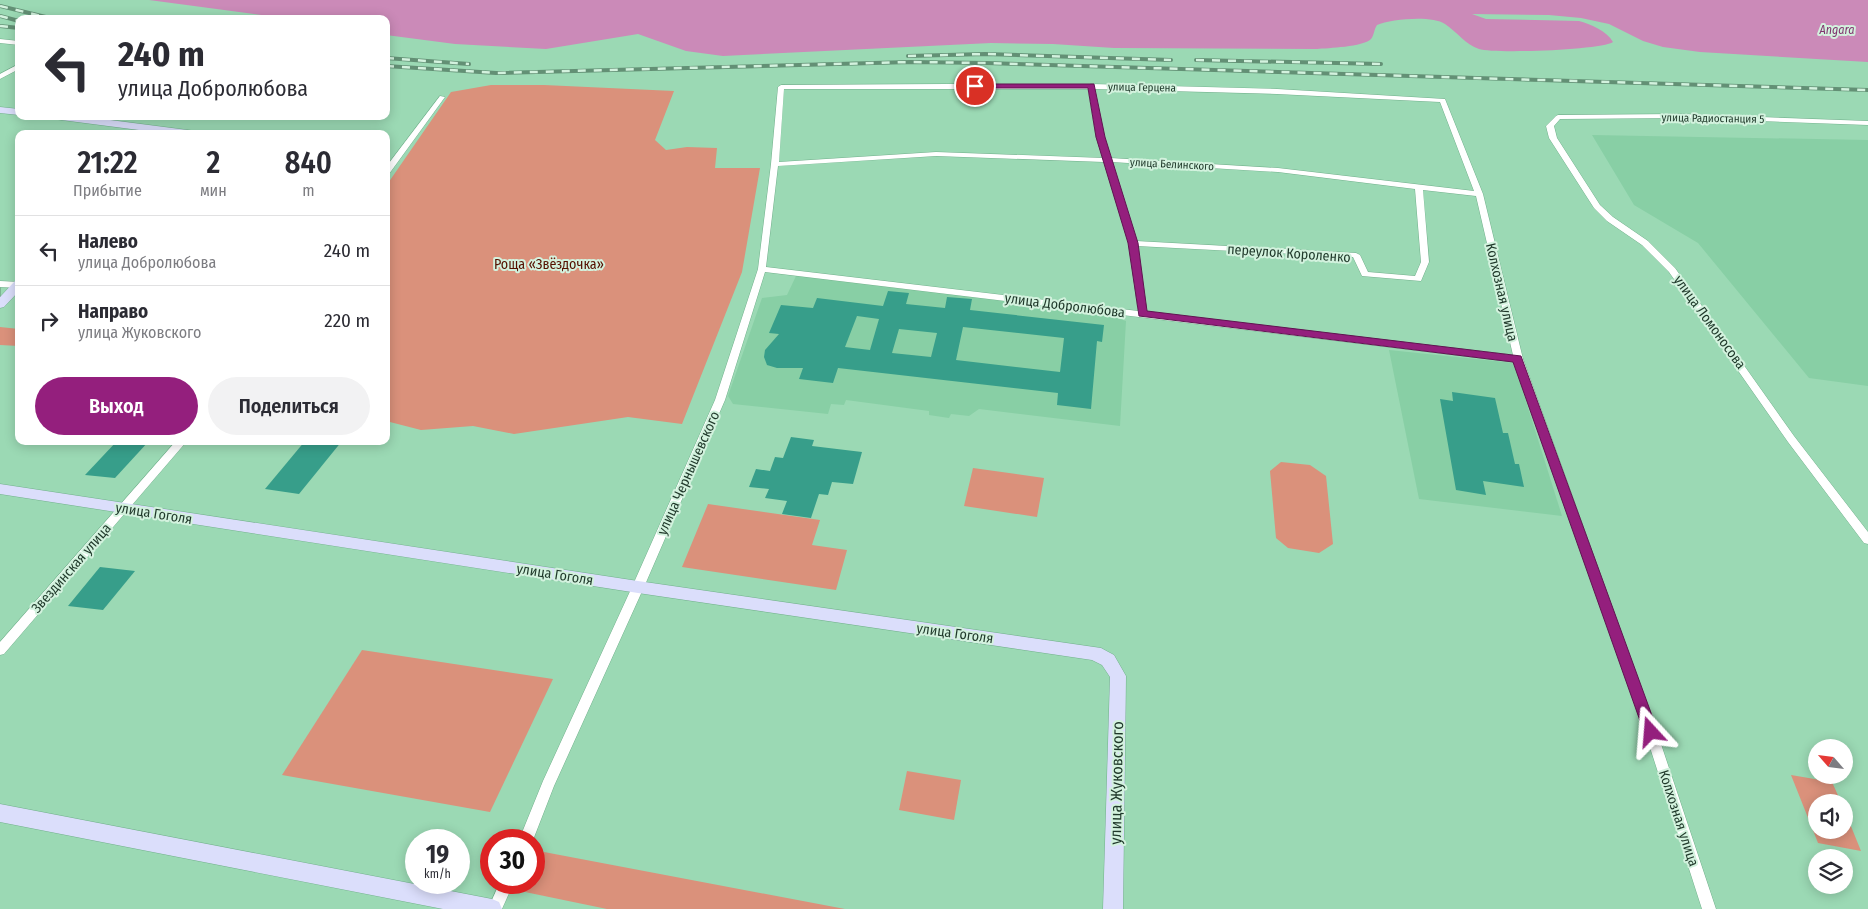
<!DOCTYPE html>
<html lang="ru">
<head>
<meta charset="utf-8">
<style>
	:root { --surface:#fff; --page:#f2f2f3; --text:#2b2b33; --muted:#7c7c81; --line:#e1e1e2; --accent:#941f7d }
	body { margin:0; font-family:"Fira Sans Condensed",sans-serif; background:var(--page); color:var(--text); height:100vh; display:flex; flex-direction:column; font-size:19px; white-space:nowrap }
	* { box-sizing:border-box; margin:0 }
	p { font-size:16px; color:var(--muted) }
	.icon { flex:none; width:28px; height:28px; fill:none; stroke:currentColor; stroke-width:2; stroke-linecap:round; stroke-linejoin:round }
	.map { position:relative; flex:1; overflow:hidden }
	.details { position:absolute; left:15px; top:130px; width:375px; height:315px; display:flex; flex-direction:column; background:var(--surface); border-radius:10px; box-shadow:0 2px 12px #0003 }
	.details>* { flex:none }
	.hud { position:absolute; left:15px; top:15px; width:375px; height:105px; border-radius:10px; box-shadow:0 2px 12px #0003; background:#fff; color:var(--text); overflow:hidden }
	.needle { width:32px; rotate:298deg }
	.controls { position:absolute; left:1808px; top:739px; display:grid; gap:10px }
	.controls a { display:grid; place-items:center; width:45px; height:45px; border-radius:50%; background:var(--surface); box-shadow:0 2px 12px #0003; font-size:25px }
	.speed { position:absolute; left:405px; top:829px; display:flex; gap:10px; font-size:25px; font-weight:700; text-align:center }
	.speed>* { display:grid; place-content:center; width:65px; height:65px; border-radius:50%; background:var(--surface); box-shadow:0 2px 12px #0003; line-height:1 }
	.speed small { font-size:12px; font-weight:400 }
	.speed .limit { border:8px solid #d22; background:#fff; color:#111 }
	.pin { position:absolute; display:grid; place-items:center; width:42px; height:42px; color:#fff; margin:-21px; border:2px solid #fff; border-radius:50%; box-shadow:0 1px 5px #0007 }
	.me { position:absolute; width:55px; margin:-28px; rotate:341deg; stroke-linejoin:round; filter:drop-shadow(0 0 4px #0008) }
	.turn { display:flex; align-items:center; gap:18px; height:105px; padding:0 20px; font-size:22px }
	.turn .icon { width:65px; height:65px; stroke-width:2.5 }
	.turn b { display:block; font-size:35px; line-height:42px }
	.eta { display:flex; justify-content:space-evenly; align-items:center; height:85px; text-align:center }
	.eta b { font-size:30px; font-weight:600; line-height:35px }
	.action { display:flex; gap:10px; margin-top:auto; padding:10px 20px }
	.action a { flex:1; height:58px; border-radius:30px; background:var(--accent); color:#fff; font-size:20px; font-weight:600; line-height:58px; text-align:center }
	.action a+a { background:var(--page); color:var(--text) }
	ul { padding:0; list-style:none }
	li { display:flex; align-items:center; gap:15px; height:70px; padding:0 20px; border-top:1px solid var(--line) }
	li div { flex:1 }
	li b { display:block; font-size:19px }
	li em { font-style:normal }
	.map>svg:first-child { display:block }
	.built { fill:#88cfa5 }
	.green { fill:#da917b }
	.water { fill:#cb8ab8 }
	.building { fill:#379e8a; fill-rule:evenodd }
	.lines { fill:none; stroke-linecap:round; stroke-linejoin:round }
	.street-casing { stroke:#72b08c; stroke-width:1 }
	.secondary-casing { stroke:#72b08c; stroke-width:1 }
	.street { fill:#fff; fill-rule:evenodd }
	.secondary { fill:#dbdefb; fill-rule:evenodd }
	.tram { stroke:#639075; stroke-width:1 }
	.rail-casing { stroke:#639075; stroke-width:4 }
	.rail { stroke:#d3f2de; stroke-width:2.5; stroke-dasharray:8; stroke-linecap:butt }
	.route { fill:#941f7d; stroke:#601451 }
	.labels { text-anchor:middle; stroke-width:4; stroke-linejoin:round; paint-order:stroke }
	.far-street-label { font-size:11px; fill:#1f382a; stroke:#d3f2de }
	.far-water-label { font-size:12px; font-style:italic; fill:#80336e; stroke:#d3f2de }
	.street-label { font-size:14px; fill:#1f382a; stroke:#d3f2de }
	.park-label { font-size:14px; fill:#510; stroke:#d3f2de }
	.near-street-label { font-size:16px; fill:#1f382a; stroke:#d3f2de }
</style>
</head>
<body>
<div class="map">
<svg width="1868" height="909" viewBox="0 0 1868 909">
	<rect width="100%" height="100%" fill="#9bd9b4"/>
	<g class="built">
		<path d="M1592 135 1868 140V386L1809 378 1698 243 1634 205Z"/>
		<path d="M796 276 1099 312 1126 321 1120 426 979 409 969 416 951 414 949 418 929 415V411L846 400 844 405 831 404 828 414 733 404 728 396 762 298 787 295Z"/>
		<path d="M1389 350 1514 363 1562 516 1419 499Z"/>
	</g>
	<g class="green">
		<path d="M491 85H544L674 91 655 140 666 150 687 147 717 148 715 168H760L742 272 682 424 628 417 514 434 473 426 421 430 386 421V186L451 92Z"/>
		<path d="M0 327 19 329V346L0 345Z"/>
		<path d="M1281 462 1310 465 1326 476 1333 544 1319 553 1288 548 1276 538 1270 471Z"/>
		<path d="M973 468 1044 478 1037 517 964 506Z"/>
		<path d="M708 504 820 520 812 545 847 550 836 590 682 567Z"/>
		<path d="M362 650 553 679 490 812 282 775Z"/>
		<path d="M907 771 961 780 954 820 899 810Z"/>
		<path d="M1791 775 1832 782 1841 802H1816V830H1844V809L1861 851 1818 843Z"/>
		<path d="M544 852 845 909H607L525 892 529 883 534 882V873Z"/>
	</g>
	<path class="water" d="M149 0H1868V62L1700 52 1663 47 1643 41 1609 24 1581 18 1549 15 1472 14 1486 19 1579 21C1590 24 1607 31 1613 42 1602 50 1494 54 1479 49 1466 45 1457 32 1445 24 1432 15 1391 19 1377 25 1374 29 1374 36 1371 39 1363 47 1328 48 1317 49L1114 48 1053 44 991 43 723 56 686 51 638 34 546 49 455 44 386 35V19H291Z"/>
	<g class="building">
		<path d="M888 291 909 293 906 304 945 308 947 297 972 299 970 310 1104 325 1102 342 1097 341 1091 409 1057 405 1058 393 838 368 833 383 799 379 803 368H777L767 365 764 357 765 350 779 334 769 333 781 305 813 308 817 298 883 306ZM857 316 879 319 870 350 845 347ZM963 327 1064 338 1060 372 956 360ZM899 329 937 333 931 357 892 353Z"/>
		<path d="M1452 392 1495 398 1503 433H1508L1515 464H1519L1524 487 1483 481 1486 495 1456 490 1440 399 1453 401Z"/>
		<path d="M791 437 814 440 812 446 862 452 853 484 832 482 828 495 819 494 811 518 782 514 787 501 765 498 769 489 749 487 756 469 770 471 775 457 783 458Z"/>
		<path d="M117 441H149L115 478 85 475Z"/>
		<path d="M305 441H342L299 494 265 489Z"/>
		<path d="M100 567 135 571 103 610 68 606Z"/>
	</g>
	<g class="lines">
		<defs>
			<g id="street">
				<path d="M0 39 19 41V45L0 43Z"/>
				<path d="M19 64V69L0 79V74Z"/>
				<path d="M947 84 1088 85 1091 84 1277 89 1445 99 1483 194 1523 359 1657 732 1716 909H1702L1645 732 1514 362 765 272 725 400 644 587 554 786 533 840H519L543 781 632 587 715 400 758 269 771 164 778 87 781 85ZM784 89H1088L1096 137 1103 158 936 152 779 162ZM1095 89 1277 94 1440 102 1474 191 1278 168 1110 158 1104 137ZM936 156 1104 162 1129 243 1138 311 766 267 778 166ZM1112 162 1278 172 1415 189 1421 262 1415 276 1368 272 1360 255 1356 253 1136 241ZM1423 190 1476 196 1513 355 1147 312 1137 246 1353 257 1362 276 1421 281 1429 262Z"/>
				<path d="M440 96 445 97 389 174H386V167Z"/>
				<path d="M1680 114 1868 121V125L1680 118 1560 119 1554 126 1557 138 1600 205 1613 217 1648 241 1675 268 1794 436 1868 532V544L1864 543 1788 442 1669 272 1642 245 1607 221 1594 208 1549 138 1546 126 1556 116 1558 115Z"/>
				<path d="M0 281 19 282V288L0 287Z"/>
				<path d="M176 441H187L4 654 0 655V642Z"/>
				<path d="M500 882H514L502 909H488Z"/>
			</g>
			<g id="secondary">
				<path d="M0 107 19 109V115L0 113Z"/>
				<path d="M49 116H79L195 131 200 134H170L54 119Z"/>
				<path d="M19 280V291L4 307 0 308V297L15 281Z"/>
				<path d="M0 484 638 581 1101 648 1114 655 1126 676 1123 909H1103L1110 677 1102 665 1092 660 638 593 0 494Z"/>
				<path d="M0 804 492 899 499 902 502 909H443L0 822Z"/>
			</g>
		</defs>
		<use href="#street" class="street-casing"/>
		<use href="#secondary" class="secondary-casing"/>
		<use href="#street" class="street"/>
		<use href="#secondary" class="secondary"/>
		<path class="tram" d="M0 288V296"/>
		<defs>
			<g id="rail">
				<path d="M0 6 54 19"/>
				<path d="M0 16 19 21"/>
				<path d="M0 26 19 28"/>
				<path d="M908 56 985 54 1171 60"/>
				<path d="M386 58 469 64"/>
				<path d="M1196 60 1381 64"/>
				<path d="M386 66 496 73 911 62 986 63 1868 90"/>
			</g>
		</defs>
		<use href="#rail" class="rail-casing"/>
		<use href="#rail" class="rail"/>
	</g>
	<path class="route" d="M1094 84 1105 137 1138 243 1147 311 1521 356 1658 732 1656 737 1651 738 1646 737 1644 732 1513 362 1139 316 1128 243 1096 137 1088 88H975L971 86 975 84Z"/>
	<g class="labels">
		<g class="far-street-label">
			<text transform="translate(1142 87) rotate(1)" y="4">улица Герцена</text>
			<text transform="translate(1713 118) rotate(1)" y="4">улица Радиостанция 5</text>
			<text transform="translate(1172 164) rotate(3)" y="4">улица Белинского</text>
		</g>
		<g class="far-water-label">
			<text x="1837" y="34">Angara</text>
		</g>
		<g class="street-label">
			<text transform="translate(1289 253) rotate(4)" y="5">переулок Короленко</text>
			<text transform="translate(1502 292) rotate(77)" y="5">Колхозная улица</text>
			<text transform="translate(1065 305) rotate(7)" y="5">улица Добролюбова</text>
			<text transform="translate(1710 322) rotate(54)" y="5">улица Ломоносова</text>
			<text transform="translate(688 473) rotate(-66)" y="5">улица Чернышевского</text>
			<text transform="translate(154 513) rotate(9)" y="5">улица Гоголя</text>
			<text transform="translate(71 568) rotate(-49)" y="5">Звездинская улица</text>
			<text transform="translate(555 574) rotate(9)" y="5">улица Гоголя</text>
			<text transform="translate(955 633) rotate(8)" y="5">улица Гоголя</text>
			<text transform="translate(1679 818) rotate(72)" y="5">Колхозная улица</text>
		</g>
		<g class="park-label">
			<text x="549" y="269">Роща «Звёздочка»</text>
		</g>
		<g class="near-street-label">
			<text transform="translate(1116 783) rotate(-89)" y="6">улица Жуковского</text>
		</g>
	</g>
</svg>
<div class="controls">
<a><svg class="needle" viewBox="-14 -14 28 28"><path d="M0-13l5 13h-10z" fill="#e53935"/><path d="M0 13l5-13h-10z" fill="#7c7c81"/></svg></a>
<a><svg class="icon" aria-label="sound" viewBox="0 0 24 24"><path d="M4 9h4l5-4v14l-5-4H4zM17 9q2 3 0 6"/></svg></a>
<a><svg class="icon" aria-label="layers" viewBox="0 0 24 24"><path d="M12 4l9 5-9 5-9-5zM3 14l9 5 9-5"/></svg></a>
</div>
<div class="speed"><div>19<small>km/h</small></div><div class="limit">30</div></div>
<div class="pin" style="left:975px;top:86px;background:#d93025"><svg class="icon" aria-label="arrive" viewBox="0 0 24 24"><path d="M6 21V4h12l-3 4 3 4H6"/></svg></div>
<svg class="me" style="left:1651px;top:732px" viewBox="-20 -20 40 40"><path d="M0-17L14 15 0 8-14 15z" fill="#941f7d" stroke="#fff" stroke-width="4"/></svg>
<div class="hud">
<div class="turn"><svg class="icon" aria-label="left" viewBox="0 0 24 24"><path d="M17 20v-9H6M10 6l-5 5 5 5"/></svg><div><b>240 m</b>улица Добролюбова</div></div>
</div>
<section class="details">
<div class="eta">
<div><b>21:22</b><p>Прибытие</p></div>
<div><b>2</b><p>мин</p></div>
<div><b>840</b><p>m</p></div>
</div>
<ul>
<li><svg class="icon" aria-label="left" viewBox="0 0 24 24"><path d="M17 20v-9H6M10 6l-5 5 5 5"/></svg><div><b>Налево</b><p>улица Добролюбова</p></div><em>240 m</em></li>
<li><svg class="icon" aria-label="right" viewBox="0 0 24 24"><path d="M7 20v-9h11M14 6l5 5-5 5"/></svg><div><b>Направо</b><p>улица Жуковского</p></div><em>220 m</em></li>
</ul>
<div class="action"><a>Выход</a><a>Поделиться</a></div>
</section>
</div>
</body>
</html>
